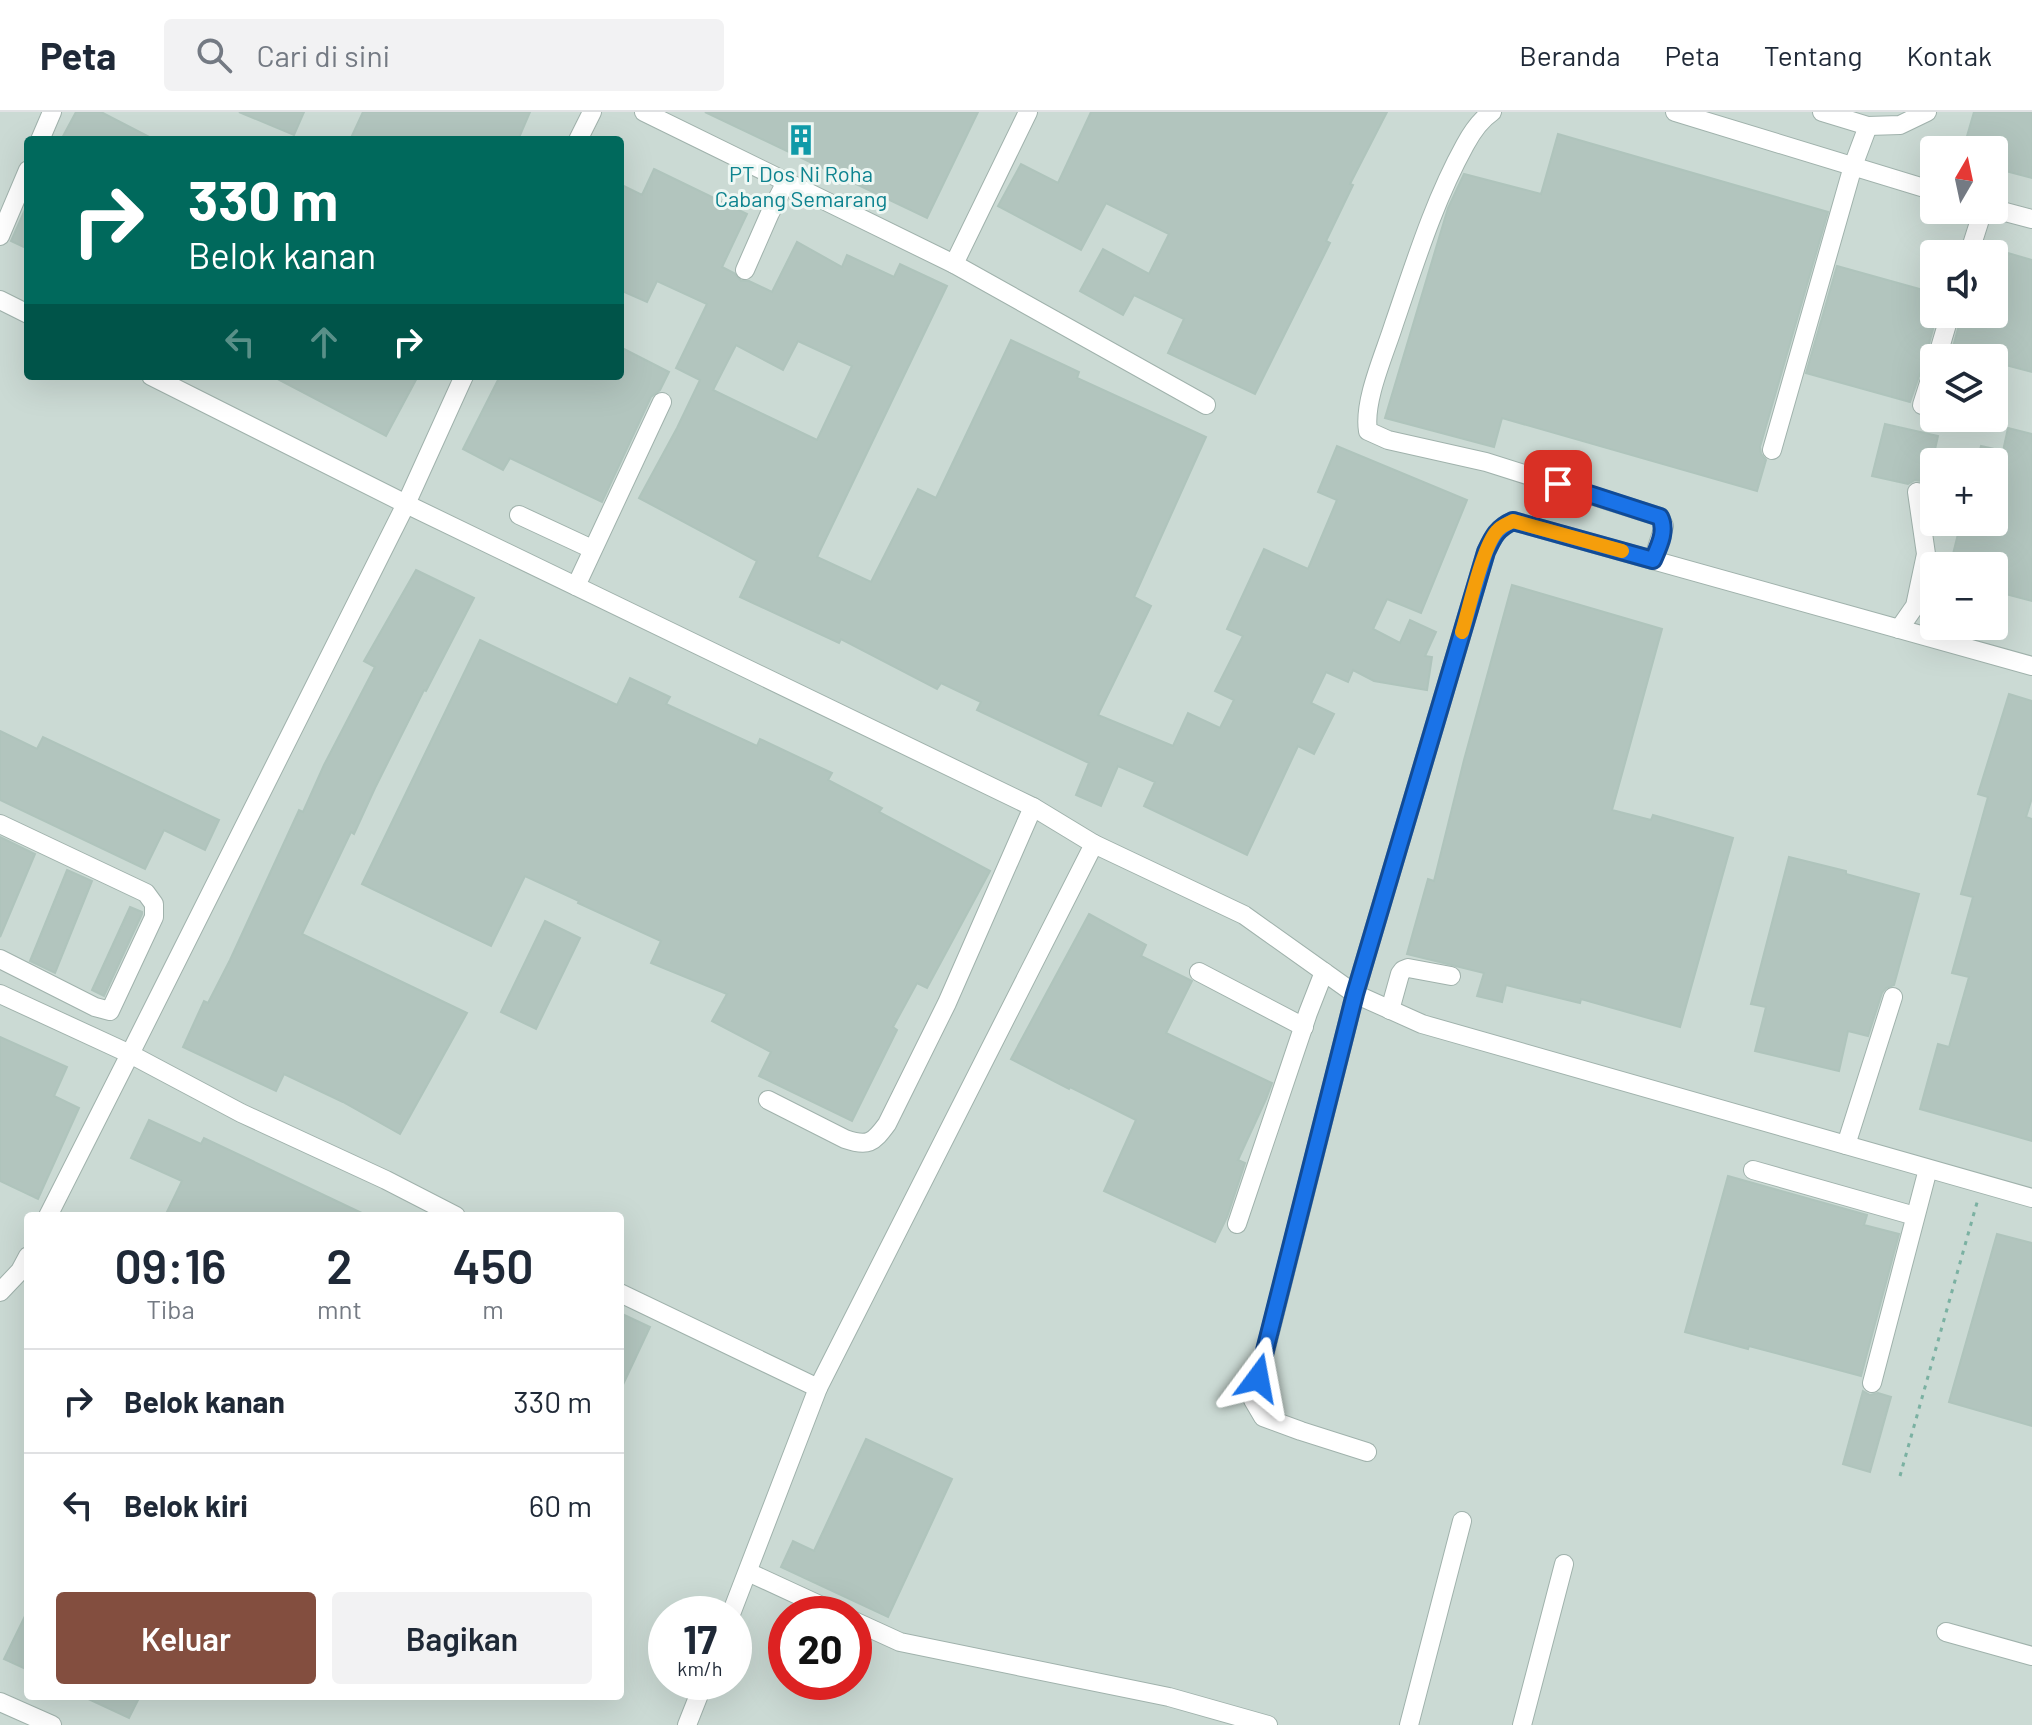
<!DOCTYPE html>
<html lang="id">
<head>
<meta charset="utf-8">
<style>
	:root { --surface:#fff; --page:#f2f2f3; --text:#1f2937; --muted:#747a83; --line:#e0e1e3; --accent:#834e3f }
	body { margin:0; font-family:Barlow,sans-serif; background:var(--page); color:var(--text); height:100vh; display:flex; flex-direction:column; font-size:30px; white-space:nowrap }
	* { box-sizing:border-box; margin:0 }
	p { font-size:26px; color:var(--muted) }
	.icon { flex:none; width:44px; height:44px; fill:none; stroke:currentColor; stroke-width:2; stroke-linecap:round; stroke-linejoin:round }
	.map { position:relative; flex:1; overflow:hidden }
	.panel { position:absolute; left:24px; top:1100px; width:600px; height:488px; display:flex; flex-direction:column; background:var(--surface); border-radius:8px; box-shadow:0 8px 32px #0002 }
	.panel>* { flex:none }
	.hud { position:absolute; left:24px; top:24px; width:600px; height:244px; border-radius:8px; box-shadow:0 8px 32px #0002; background:#00695c; color:#fff; overflow:hidden }
	.needle { width:52px; rotate:9deg }
	.tools { position:absolute; left:1920px; top:24px; display:grid; gap:16px }
	.tools a { display:grid; place-items:center; width:88px; height:88px; border-radius:8px; background:var(--surface); box-shadow:0 8px 32px #0002; font-size:40px }
	.speed { position:absolute; left:648px; top:1484px; display:flex; gap:16px; font-size:40px; font-weight:700; text-align:center }
	.speed>* { display:grid; place-content:center; width:104px; height:104px; border-radius:50%; background:var(--surface); box-shadow:0 8px 32px #0002; line-height:1 }
	.speed small { font-size:20px; font-weight:400 }
	.speed .limit { border:12px solid #d22; background:#fff; color:#111 }
	.pin { position:absolute; display:grid; place-items:center; width:68px; height:68px; color:#fff; margin:-34px; border-radius:16px; box-shadow:0 4px 12px #0006 }
	.me { position:absolute; width:88px; margin:-44px; rotate:13deg; stroke-linejoin:round; filter:drop-shadow(0 0 6px #0008) }
	.turn { display:flex; align-items:center; gap:28px; height:168px; padding:0 32px; font-size:36px }
	.turn .icon { width:104px; height:104px; stroke-width:2.5 }
	.turn b { display:block; font-size:56px; line-height:68px }
	.lanes { display:flex; align-items:center; height:76px; padding:0 32px; background:#0003; justify-content:center; gap:40px; direction:ltr }
	.lanes .off { opacity:.35 }
	.eta { display:flex; justify-content:space-evenly; align-items:center; height:136px; text-align:center }
	.eta b { font-size:48px; font-weight:600; line-height:56px }
	.cta { display:flex; gap:16px; margin-top:auto; padding:16px 32px }
	.cta a { flex:1; height:92px; border-radius:8px; background:var(--accent); color:#fff; font-size:32px; font-weight:600; line-height:92px; text-align:center }
	.cta a+a { background:var(--page); color:var(--text) }
	ul { padding:0; list-style:none }
	li { display:flex; align-items:center; gap:24px; height:104px; padding:0 32px; border-top:2px solid var(--line) }
	li div { flex:1 }
	li b { display:block; font-size:30px }
	li em { font-style:normal }
	header { display:flex; align-items:center; gap:48px; box-sizing:border-box; height:112px; padding:0 40px; background:var(--surface); border-bottom:2px solid var(--line) }
	header strong { font-size:38px }
	nav { display:flex; gap:44px; margin-inline-start:auto; font-size:28px }
	.search { width:560px; height:72px; background:var(--page); display:flex; align-items:center; gap:20px; box-sizing:border-box; padding:0 28px; border-radius:8px; color:var(--muted); font-size:30px }
	.map>svg:first-child { display:block }
	.built { fill:#cbdad4; fill-rule:evenodd }
	.building { fill:#b2c5be; stroke:#afc4bc; stroke-width:2; fill-rule:evenodd }
	.lines { fill:none; stroke-linecap:round; stroke-linejoin:round }
	.minor-casing { stroke:#a0b2ac; stroke-width:20 }
	.path { stroke:#7bb1a2; stroke-width:3; stroke-dasharray:4 6; stroke-linecap:butt }
	.minor { stroke:#fff; stroke-width:18 }
	.route-casing { stroke:#114b97; stroke-width:20 }
	.route { stroke:#1a73e8; stroke-width:14 }
	.slow { stroke:#f59e0b; stroke-width:14 }
	.labels { text-anchor:middle; stroke-width:6; stroke-linejoin:round; paint-order:stroke }
	.culture-label { font-size:22px; fill:#0d838f; stroke:#eef7f3 }
</style>
</head>
<body>
<header>
<strong>Peta</strong>
<div class="search"><svg class="icon" aria-label="search" viewBox="0 0 24 24"><circle cx="10" cy="10" r="6"/><path d="M15 15l6 6"/></svg>Cari di sini</div>
<nav><a>Beranda</a><a>Peta</a><a>Tentang</a><a>Kontak</a></nav>
</header>
<div class="map">
<svg width="2032" height="1613" viewBox="0 0 2032 1613">
	<rect width="100%" height="100%" fill="#ddeae5"/>
	<path class="built" d="M0 0H2032V1613H0ZM28 28H620V264H28ZM1934 38H1994V98H1934ZM1934 142H1994V202H1934ZM1934 246H1994V306H1934ZM1934 350H1994V410H1934ZM1934 454H1994V514H1934ZM28 1104H620V1584H28ZM666 1502H734V1570H666ZM786 1502H854V1570H786Z"/>
	<g class="building">
		<path d="M76 0H101L155 28H61Z"/>
		<path d="M239 0H304L294 23Z"/>
		<path d="M363 0H530L518 28H350Z"/>
		<path d="M705 0H978L927 106Z"/>
		<path d="M1091 0H1387L1350 72 1353 73 1326 129 1330 131 1255 282 1168 241 1184 207 1134 183 1123 203 1080 179 1103 137 1149 162 1169 122 1106 91 1081 138 998 94 1021 52 1058 71Z"/>
		<path d="M1974 0H2032V66L1994 56V38H1963Z"/>
		<path d="M1558 22 1828 100 1760 335 1761 342 1766 348 1757 379 1502 306 1494 335 1385 306 1448 96 1464 62 1541 82Z"/>
		<path d="M654 57 747 102 722 155 734 161 741 169H749L772 180 797 130 842 155 847 143 894 165 900 152 947 174 817 445 871 470 918 377 936 386 1011 228 1079 260 1077 266 1206 325 1134 485 1151 494 1098 603 1173 634 1188 601 1220 616 1234 588 1215 579 1243 524 1227 517 1264 437 1308 457 1337 388 1318 380 1337 334 1467 388 1421 501 1387 487 1373 517 1400 531 1410 508 1436 520 1425 544 1432 545 1427 578 1374 569 1353 558 1348 570 1326 560 1311 591 1334 602 1314 642 1298 634 1247 743 1144 694 1155 670 1118 654 1101 694 1076 683 1089 651 977 598 981 590 941 571 937 577 841 527 839 531 740 485 757 449 639 386 677 316 700 268 676 256 707 192 657 169 647 190 620 178V72L642 83ZM798 229 852 254 817 328 713 278 736 233 783 258Z"/>
		<path d="M28 91V137L11 129Z"/>
		<path d="M1994 137 2032 148V260L1994 250V246H1950L1962 202H1994Z"/>
		<path d="M1837 154 1934 181V202H1937L1925 247 1910 290 1806 261Z"/>
		<path d="M620 235 669 260 660 278 651 285 602 390 510 346 503 358 463 337 500 264H620Z"/>
		<path d="M272 264H418L386 324Z"/>
		<path d="M1885 312 1938 324 1927 373 1921 369 1915 368 1908 372 1872 364Z"/>
		<path d="M2008 316 2032 322V489L1994 479V454H1950L1961 410H1994V350H1977L1981 334 2003 339Z"/>
		<path d="M416 458 474 486 426 579 424 578 375 676 354 722 351 720 302 822 467 901 400 1022 343 990 284 962 276 979 183 935 204 889 208 891 230 848 299 698 303 700 324 653 375 555 364 549Z"/>
		<path d="M1512 473 1662 517 1612 698 1651 708 1653 703 1733 726 1680 915 1581 887 1580 891 1506 873 1502 890 1477 884 1484 861 1407 842 1428 767 1434 769 1464 648Z"/>
		<path d="M480 528 617 593 630 566 670 585 666 592 757 634 760 627 832 661 828 668 882 696 879 700 990 759 927 876 917 871 893 915 897 918 852 1009 759 964 771 940 712 909 727 882 651 851 661 829 578 791 579 789 525 764 491 834 362 772Z"/>
		<path d="M2009 582 2032 589V686L2026 705 2032 707V1029L1920 997 1938 932 1949 935 1969 865 1952 861 1973 785 1961 782 1988 685 1978 682Z"/>
		<path d="M0 619 37 637 43 625 219 708 205 738 164 718 145 757 0 688Z"/>
		<path d="M0 725 35 742 0 825Z"/>
		<path d="M1789 745 1846 759V762L1919 782 1894 873 1886 876 1882 881 1868 924 1848 919 1839 959 1755 939 1766 895 1751 892Z"/>
		<path d="M67 758 92 769 55 861 30 849Z"/>
		<path d="M130 795 142 800V802L104 884 92 878Z"/>
		<path d="M1089 802 1146 833 1141 844 1192 869 1166 921 1272 971 1266 987 1238 1048 1245 1051 1227 1105 1215 1130 1104 1079 1136 1008 1070 975 1069 977 1011 947Z"/>
		<path d="M545 809 580 826 536 917 501 900Z"/>
		<path d="M0 925 67 955 54 984 79 996 38 1087 0 1069Z"/>
		<path d="M149 1008 201 1032 204 1026 368 1104H165L182 1069 131 1046Z"/>
		<path d="M1728 1064 1867 1103 1864 1113 1899 1122 1861 1264 1749 1234 1748 1237 1685 1220Z"/>
		<path d="M1997 1122 2032 1131V1314L1949 1290Z"/>
		<path d="M620 1201 650 1215 620 1279Z"/>
		<path d="M1863 1279 1870 1283 1878 1281 1891 1285 1870 1360 1843 1352Z"/>
		<path d="M866 1327 952 1367 888 1505 781 1455 793 1429 814 1439Z"/>
		<path d="M28 1498V1558L4 1547Z"/>
		<path d="M82 1584H140L129 1606Z"/>
	</g>
	<g class="lines">
		<defs>
			<g id="minor">
				<path d="M644 0 954 152 1206 293"/>
				<path d="M1492 0C1480 8 1472 20 1465 33 1434 89 1415 151 1394 212 1385 241 1363 289 1368 319L1388 328 1486 350 1660 405 1664 414 1653 448"/>
				<path d="M1675 0 1934 79"/>
				<path d="M1868 14 1900 13 1927 0"/>
				<path d="M40 28 52 0"/>
				<path d="M578 28 592 0"/>
				<path d="M1994 97 2032 107"/>
				<path d="M0 124 28 58"/>
				<path d="M1969 142 1983 98"/>
				<path d="M954 152 1028 0"/>
				<path d="M745 158 770 101 786 70"/>
				<path d="M0 188 28 202"/>
				<path d="M1937 246 1950 202"/>
				<path d="M151 264 406 392 1033 695 1094 732 1244 803 1355 882 1422 912 2032 1086"/>
				<path d="M1922 293 1934 255"/>
				<path d="M1772 338 1853 54 1868 14 1822 0"/>
				<path d="M519 403 592 437"/>
				<path d="M576 474 662 290"/>
				<path d="M1899 517 1915 494 1926 442 1917 380"/>
				<path d="M0 712 146 781 154 792V805L110 899 95 895 0 847"/>
				<path d="M1199 860 1304 915"/>
				<path d="M0 882 130 942 48 1104"/>
				<path d="M1390 898 1400 862 1403 858 1408 856 1451 864"/>
				<path d="M768 988 845 1027C868 1035 873 1031 887 1012L947 891 1033 695"/>
				<path d="M1846 1033 1893 885"/>
				<path d="M1753 1058 1915 1104"/>
				<path d="M456 1104 386 1068 241 1001 130 942 406 392 464 264"/>
				<path d="M1237 1112 1308 901 1324 860"/>
				<path d="M0 1180 20 1159 28 1144"/>
				<path d="M620 1181 818 1276 1094 732"/>
				<path d="M1872 1271 1928 1057"/>
				<path d="M1367 1340 1301 1319 1263 1305 1253 1288 1355 882 1486 440C1493 425 1497 416 1513 409L2032 554"/>
				<path d="M748 1460 839 1502"/>
				<path d="M731 1502 818 1276"/>
				<path d="M854 1509 900 1530 1169 1585 1268 1613"/>
				<path d="M1946 1520 2032 1544"/>
				<path d="M0 1590 52 1613"/>
				<path d="M687 1613 704 1570"/>
				<path d="M1409 1613 1462 1409"/>
				<path d="M1522 1613 1564 1452"/>
			</g>
		</defs>
		<use href="#minor" class="minor-casing"/>
		<path class="path" d="M1900 1364 1978 1087"/>
		<use href="#minor" class="minor"/>
	</g>
	<g class="lines">
		<defs>
			<path id="route" d="M1258 1266 1355 882 1486 440C1493 425 1497 416 1513 409L1653 448C1659 434 1667 419 1660 405L1558 372"/>
		</defs>
		<use href="#route" class="route-casing"/>
		<use href="#route" class="route"/>
		<path class="slow" d="M1462 520C1469 497 1483 434 1497 419 1501 414 1507 412 1513 409L1622 439"/>
	</g>
	<defs>
		<symbol id="building-bare" viewBox="-9 -9 18 18"><path d="M-4-6H4V6H1V3H-1V6H-4ZM-2.5-4.3h1.7v1.8h-1.7ZM.8-4.3h1.7v1.8H.8ZM-2.5-1h1.7V.8h-1.7ZM.8-1h1.7V.8H.8Z" fill="#0f9aa8" stroke="#eef7f3" stroke-width="2.5" paint-order="stroke"/></symbol>
	</defs>
	<g fill-rule="evenodd">
		<use href="#building-bare" x="779" y="6" width="44" height="44"/>
	</g>
	<g class="labels">
		<g class="culture-label">
			<text x="801" y="70">PT Dos Ni Roha<tspan x="801" dy="25">Cabang Semarang</tspan></text>
		</g>
	</g>
</svg>
<div class="tools">
<a><svg class="needle" viewBox="-14 -14 28 28"><path d="M0-13l5 13h-10z" fill="#e53935"/><path d="M0 13l5-13h-10z" fill="#747a83"/></svg></a>
<a><svg class="icon" aria-label="sound" viewBox="0 0 24 24"><path d="M4 9h4l5-4v14l-5-4H4zM17 9q2 3 0 6"/></svg></a>
<a><svg class="icon" aria-label="layers" viewBox="0 0 24 24"><path d="M12 4l9 5-9 5-9-5zM3 14l9 5 9-5"/></svg></a>
<a>+</a>
<a>−</a>
</div>
<div class="speed"><div>17<small>km/h</small></div><div class="limit">20</div></div>
<div class="pin" style="left:1558px;top:372px;background:#d93025"><svg class="icon" aria-label="arrive" viewBox="0 0 24 24"><path d="M6 21V4h12l-3 4 3 4H6"/></svg></div>
<svg class="me" style="left:1258px;top:1266px" viewBox="-20 -20 40 40"><path d="M0-17L14 15 0 8-14 15z" fill="#1a73e8" stroke="#fff" stroke-width="4"/></svg>
<div class="hud">
<div class="turn"><svg class="icon" aria-label="right" viewBox="0 0 24 24"><path d="M7 20v-9h11M14 6l5 5-5 5"/></svg><div><b>330 m</b>Belok kanan</div></div>
<div class="lanes"><svg class="icon off" aria-label="left" viewBox="0 0 24 24"><path d="M17 20v-9H6M10 6l-5 5 5 5"/></svg><svg class="icon off" aria-label="ahead" viewBox="0 0 24 24"><path d="M12 20V5M6 11l6-6 6 6"/></svg><svg class="icon" aria-label="right" viewBox="0 0 24 24"><path d="M7 20v-9h11M14 6l5 5-5 5"/></svg></div>
</div>
<section class="panel">
<div class="eta">
<div><b>09:16</b><p>Tiba</p></div>
<div><b>2</b><p>mnt</p></div>
<div><b>450</b><p>m</p></div>
</div>
<ul>
<li><svg class="icon" aria-label="right" viewBox="0 0 24 24"><path d="M7 20v-9h11M14 6l5 5-5 5"/></svg><div><b>Belok kanan</b></div><em>330 m</em></li>
<li><svg class="icon" aria-label="left" viewBox="0 0 24 24"><path d="M17 20v-9H6M10 6l-5 5 5 5"/></svg><div><b>Belok kiri</b></div><em>60 m</em></li>
</ul>
<div class="cta"><a>Keluar</a><a>Bagikan</a></div>
</section>
</div>
</body>
</html>
